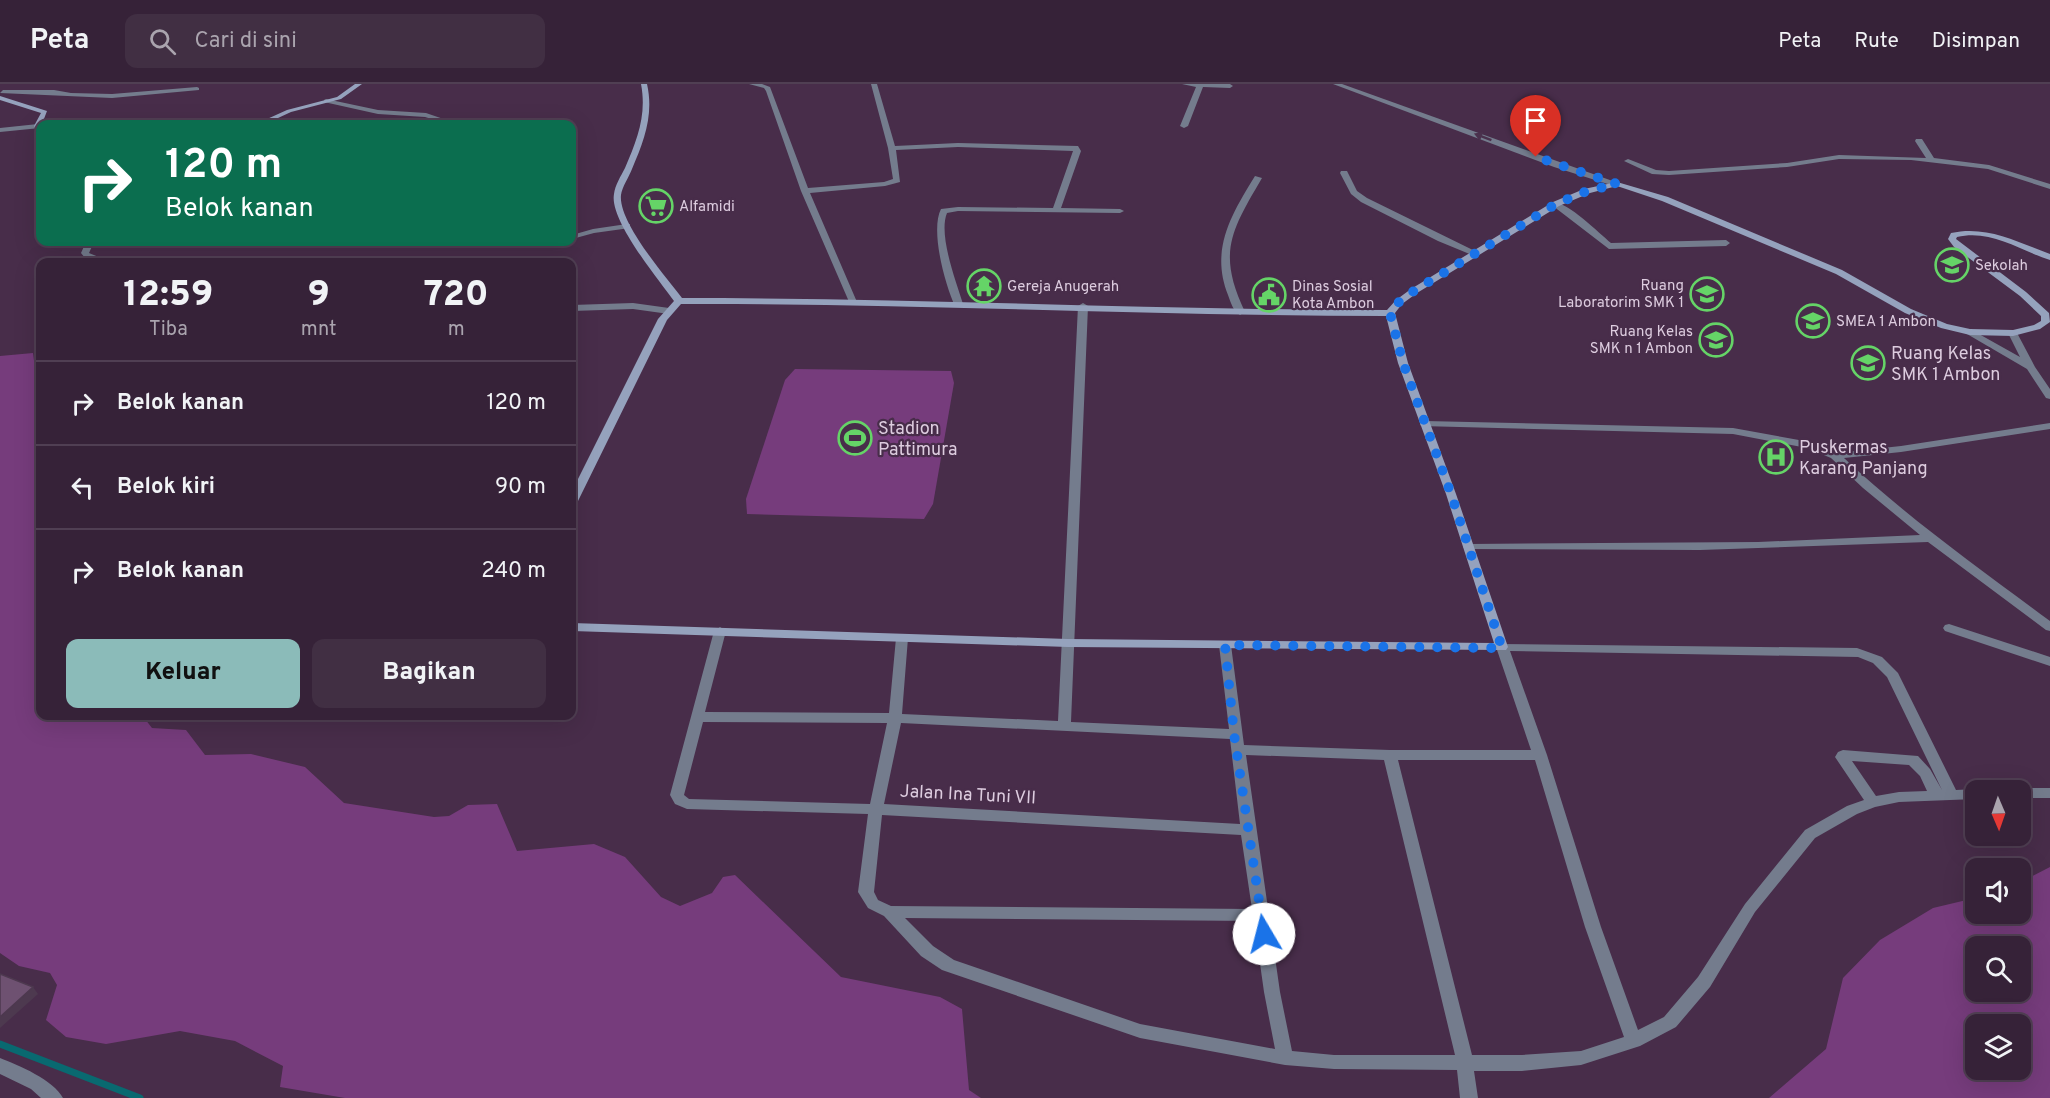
<!DOCTYPE html>
<html lang="id">
<head>
<meta charset="utf-8">
<style>
	:root { --surface:#362238; --page:#412f43; --text:#f1f3f6; --muted:#aaa4ae; --line:#503f53; --accent:#8bbbb9 }
	body { margin:0; font-family:Overpass,sans-serif; background:var(--page); color:var(--text); height:100vh; display:flex; flex-direction:column; font-size:22px; white-space:nowrap }
	* { box-sizing:border-box; margin:0 }
	p { font-size:20px; color:var(--muted) }
	.icon { flex:none; width:33px; height:33px; fill:none; stroke:currentColor; stroke-width:2; stroke-linecap:round; stroke-linejoin:round }
	.map { position:relative; flex:1; overflow:hidden }
	.details { position:absolute; left:36px; top:174px; width:540px; height:462px; display:flex; flex-direction:column; background:var(--surface); border-radius:12px; box-shadow:0 6px 24px #0002,0 0 0 2px var(--line) }
	.details>* { flex:none }
	.guide { position:absolute; left:36px; top:36px; width:540px; height:126px; border-radius:12px; box-shadow:0 6px 24px #0002,0 0 0 2px var(--line); background:#0b6e4f; color:#fff; overflow:hidden }
	.needle { width:39px; rotate:178deg }
	.tools { position:absolute; left:1965px; top:696px; display:grid; gap:12px }
	.tools a { display:grid; place-items:center; width:66px; height:66px; border-radius:12px; background:var(--surface); box-shadow:0 6px 24px #0002,0 0 0 2px var(--line); font-size:30px }
	.pin { position:absolute; display:grid; place-items:center; width:51px; height:51px; color:#fff; margin:-62px -26px; border-radius:50% 50% 50% 0; rotate:-45deg; box-shadow:0 0 6px #0007 }
	.pin .icon { rotate:45deg }
	.me { position:absolute; width:66px; margin:-33px; rotate:352deg; stroke-linejoin:round; filter:drop-shadow(0 0 4px #0008) }
	.turn { display:flex; align-items:center; gap:21px; height:126px; padding:0 30px; font-size:27px }
	.turn .icon { width:78px; height:78px; stroke-width:2.5 }
	.turn b { display:block; font-size:42px; line-height:51px }
	.eta { display:flex; justify-content:space-evenly; align-items:center; height:102px; text-align:center }
	.eta b { font-size:36px; font-weight:800; line-height:42px }
	.action { display:flex; gap:12px; margin-top:auto; padding:12px 30px }
	.action a { flex:1; height:69px; border-radius:12px; background:var(--accent); color:#111; font-size:24px; font-weight:800; line-height:69px; text-align:center }
	.action a+a { background:var(--page); color:var(--text) }
	ul { padding:0; list-style:none }
	li { display:flex; align-items:center; gap:18px; height:84px; padding:0 30px; border-top:2px solid var(--line) }
	li div { flex:1 }
	li b { display:block; font-size:22px }
	li em { font-style:normal }
	header { display:flex; align-items:center; gap:36px; box-sizing:border-box; height:84px; padding:0 30px; background:var(--surface); border-bottom:2px solid var(--line) }
	header strong { font-size:28px }
	nav { display:flex; gap:33px; margin-inline-start:auto; font-size:21px }
	.search { width:420px; height:54px; background:var(--page); display:flex; align-items:center; gap:15px; box-sizing:border-box; padding:0 21px; border-radius:12px; color:var(--muted); font-size:22px }
	.map>svg:first-child { display:block }
	.green { fill:#763c7c; fill-rule:evenodd }
	.lines { fill:none; stroke-linecap:round; stroke-linejoin:round }
	.stream { stroke:#096970; stroke-width:7 }
	.street { fill:#747c8d; fill-rule:evenodd }
	.secondary { fill:#95a2bd; fill-rule:evenodd }
	.shaded-wall { fill:#4d394f }
	.building { fill:#6e5171; stroke:#4d394f; stroke-width:1.5 }
	.oneway { fill:#4a314d }
	.route { stroke:#1a73e8; stroke-width:10; stroke-dasharray:0 18 }
	.labels { text-anchor:middle; stroke-width:4.5; stroke-linejoin:round; paint-order:stroke }
	.far-poi-label { font-size:15px; fill:#ddccdf; stroke:#482d4a; text-anchor:start }
	.poi-label { font-size:18px; fill:#ddccdf; stroke:#482d4a; text-anchor:start }
	.street-label { font-size:18px; fill:#ddccdf; stroke:#482d4a }
</style>
</head>
<body>
<header>
<strong>Peta</strong>
<div class="search"><svg class="icon" aria-label="search" viewBox="0 0 24 24"><circle cx="10" cy="10" r="6"/><path d="M15 15l6 6"/></svg>Cari di sini</div>
<nav><a>Peta</a><a>Rute</a><a>Disimpan</a></nav>
</header>
<div class="map">
<svg width="2050" height="1014" viewBox="0 0 2050 1014">
	<rect width="100%" height="100%" fill="#482d4a"/>
	<g class="green">
		<path d="M33 269 36 292 40 297V632H149L145 635 152 644 186 646 205 671 251 670 305 683 344 719 434 733 449 732 468 721 497 720 517 767 594 760 625 773 661 813 680 822 712 809 723 793 735 791 841 893 940 913 962 925 969 1006 981 1014H345L280 1003 283 982 235 957 180 947 106 960 66 953 46 936 57 901 50 889 19 882 0 869V272Z"/>
		<path d="M795 285 951 287 954 299 933 420 924 435 747 430 746 415 785 296Z"/>
		<path d="M2050 783V1014H1769L1826 965 1843 894 1880 856 1933 824 1975 814 1976 830H2020L2021 798ZM1976 862H2020V908H1976ZM1976 940H2020V986H1976Z"/>
	</g>
	<g class="lines">
		<path class="stream" d="M0 960 140 1014"/>
		<g class="street">
			<path d="M749 0H762L770 3 808 104 884 98 893 95 888 64 871 0H877L895 62 958 59 1078 62 1081 67 1061 124 1120 125 1124 127 1120 129 958 127 947 129C938 151 956 197 963 220L961 222H955C945 201 930 146 941 125L958 123 1053 124 1073 67 958 63 896 66 900 98 885 102 810 109 857 218 856 220H850L801 107 766 7 764 4Z"/>
			<path d="M1182 0H1230L1233 2 1230 4 1203 3 1188 42 1184 44 1180 42 1196 3Z"/>
			<path d="M1333 0H1342L1621 100 1614 102 1554 83Z"/>
			<path d="M197 3 199 4V6L112 14 0 9 3 6H54L71 9 112 10Z"/>
			<path d="M326 15 378 26 426 29 458 40H448L425 33 378 30 324 18V16Z"/>
			<path d="M38 40H41L40 44 0 48V44Z"/>
			<path d="M1916 55H1922L1934 74 1989 81 2050 100V105L1988 85 1911 76 1839 75 1787 83 1669 91 1652 90 1624 77 1628 75 1656 86 1669 87 1787 79 1839 71 1926 74 1915 57Z"/>
			<path d="M1341 87H1347L1357 107 1367 114 1479 169 1472 171 1438 157 1361 118 1351 110 1340 89Z"/>
			<path d="M1255 92 1262 94C1231 147 1217 169 1245 228L1240 231C1233 227 1231 219 1228 211 1210 166 1231 131 1255 92Z"/>
			<path d="M1553 118C1568 118 1599 149 1611 159L1726 156 1730 159 1726 162 1609 165 1553 122Z"/>
			<path d="M627 140H630V144L594 149 572 155V151L593 145Z"/>
			<path d="M86 158H94L89 169 106 176 107 178C97 178 87 178 81 169Z"/>
			<path d="M633 219 669 224 674 227 669 230 633 225 572 227V221Z"/>
			<path d="M1083 219 1088 222 1071 638 1229 645 1219 561 1225 557 1231 561 1244 661 1390 666H1531L1496 563 1498 560 1857 564 1882 573 1898 589 1956 706 1976 705 1981 706H1976V715L1899 718 1875 723 1857 730 1815 754 1755 828 1710 903 1676 943 1640 962 1581 981 1522 987H1474L1478 1014H1460L1457 986 1334 985 1285 981 1140 954 942 886 921 872 884 832 868 824 858 808 868 730 687 725 675 720 670 711 714 547 720 543 726 547 705 628 889 629 896 554 902 550 908 554 902 630 1058 637 1078 222ZM1510 567 1858 573 1873 579 1887 593 1942 706 1930 685 1918 672 1843 666 1838 668 1835 673 1864 716 1847 722 1805 746 1745 820 1698 893 1664 933 1638 946 1601 843 1547 671ZM703 638 887 639 870 720 689 715 684 711ZM901 639 1230 655 1240 740 884 720ZM1246 671 1384 676 1455 971H1334L1292 967 1280 908ZM1398 676H1535L1585 843 1624 953 1581 967 1522 971H1472ZM1852 677 1909 681 1920 692 1927 707 1899 708 1876 712ZM882 731 1241 751 1252 825 891 822 878 816 874 808ZM905 834 1254 837 1264 908 1275 965 1140 940 954 876 933 862Z"/>
			<path d="M1970 245 2020 273 2008 249 2013 246 2016 247 2035 283 2050 305V315L2046 314 2027 285 1967 250V246Z"/>
			<path d="M1425 337 1733 344 1810 358 1836 369 1901 362 2050 339V345L1901 368 1844 374C1908 434 1980 485 2050 537V547L2046 546 1928 458 1700 466 1465 465 1463 463 1465 461 1469 460 1758 458 1920 451 1863 404 1831 374 1807 364 1733 350 1421 342 1420 340Z"/>
			<path d="M1949 540 2050 573V582L1945 547 1943 544 1945 541Z"/>
			<path d="M2020 704H2050V714H2020V706H2014Z"/>
			<path d="M0 974C18 981 54 996 63 1014H41L31 1005 0 990Z"/>
		</g>
		<g class="secondary">
			<path d="M355 0H362L341 15 291 28 265 40H256L287 26 337 13Z"/>
			<path d="M641 0H647C654 31 644 57 632 85 629 93 622 103 621 111 618 138 666 193 682 214 917 214 1152 226 1387 226L1396 216 1411 205 1553 118 1584 105 1617 98 1668 113 1842 186 1911 225 1947 240 1970 245 2013 246 2034 241 2041 237V232L2020 212 1954 163 1948 155 1951 149C1987 141 2017 158 2050 170V176C2019 166 1991 145 1957 153L1956 155 2026 208 2049 229 2050 238 2040 245 2013 252 1970 251 1941 244 1905 229 1836 190 1662 117 1617 102 1590 109 1559 122 1417 209 1402 220 1395 229 1408 279 1456 410 1508 563 1506 566 1068 563 572 547V539L1068 555 1494 559 1446 410 1398 279 1386 232C1151 232 916 219 681 220L667 236 578 417 572 420V407L658 235 674 217C659 196 609 136 614 110 615 101 621 92 625 84 637 56 647 31 641 0Z"/>
			<path d="M0 12 47 27 42 40H40V47H37L34 42 41 29 0 16Z"/>
		</g>
	</g>
	<path class="shaded-wall" d="M33 903 38 910 0 944V933Z"/>
	<path class="building" d="M0 890 33 903 0 933Z"/>
	<defs><path id="oneway-solid" d="M-6-.8H1V-3.2L6.5 0L1 3.2V.8H-6Z" transform="scale(1.5)"/></defs>
	<use class="oneway" href="#oneway-solid" transform="translate(1483 53) rotate(-159)"/>
	<g class="lines">
		<path class="route" d="M1264 850 1234 650 1225 561 1502 564 1451 410 1403 279 1390 229 1399 218 1414 207 1556 120 1587 107 1617 100 1536 73"/>
	</g>
	<defs>
		<symbol id="supermarket-ring" viewBox="-11 -11 22 22"><circle r="9.5" fill="#482d4a" stroke="#65d467" stroke-width="1.5"/><path d="M-6-5.5h2.5l.6 2H6L4.5 2H-2.5L-4.4-4H-6ZM-1.5 3.2a1.3 1.3 0 1 0 .1 0ZM3 3.2a1.3 1.3 0 1 0 .1 0Z" fill="#65d467"/></symbol>
		<symbol id="school-ring" viewBox="-11 -11 22 22"><circle r="9.5" fill="#482d4a" stroke="#65d467" stroke-width="1.5"/><path d="M0-5L7-2L0 1L-7-2ZM-4 1L0 2.5L4 1V4Q0 6-4 4Z" fill="#65d467"/></symbol>
		<symbol id="temple-ring" viewBox="-11 -11 22 22"><circle r="9.5" fill="#482d4a" stroke="#65d467" stroke-width="1.5"/><path d="M0-6L5-2H3V0L6.5 2.5H4V6H1.5V3h-3V6H-4V2.5H-6.5L-3 0V-2H-5Z" fill="#65d467"/></symbol>
		<symbol id="civic-ring" viewBox="-11 -11 22 22"><circle r="9.5" fill="#482d4a" stroke="#65d467" stroke-width="1.5"/><path d="M-.6-6.5H3V-4.5H.6V-3L4-1V1h2V6H-6V1h2V-1L-.6-3ZM-1.2 2.5V6h2.4V2.5Z" fill="#65d467"/></symbol>
		<symbol id="stadium-ring" viewBox="-11 -11 22 22"><circle r="9.5" fill="#482d4a" stroke="#65d467" stroke-width="1.5"/><path d="M0-5a6.5 5 0 1 0 0 10a6.5 5 0 1 0 0-10ZM-3.5-1.8h7v3.6h-7Z" fill="#65d467"/></symbol>
		<symbol id="hospital-ring" viewBox="-11 -11 22 22"><circle r="9.5" fill="#482d4a" stroke="#65d467" stroke-width="1.5"/><path d="M-5-5h3v3.5h4V-5h3V5h-3V1.5h-4V5h-3Z" fill="#65d467"/></symbol>
	</defs>
	<g fill-rule="evenodd">
		<use href="#supermarket-ring" x="637" y="103" width="38" height="38"/>
		<use href="#school-ring" x="1933" y="162" width="38" height="38"/>
		<use href="#temple-ring" x="965" y="183" width="38" height="38"/>
		<use href="#school-ring" x="1688" y="191" width="38" height="38"/>
		<use href="#civic-ring" x="1250" y="192" width="38" height="38"/>
		<use href="#school-ring" x="1794" y="218" width="38" height="38"/>
		<use href="#school-ring" x="1697" y="237" width="38" height="38"/>
		<use href="#school-ring" x="1849" y="260" width="38" height="38"/>
		<use href="#stadium-ring" x="836" y="335" width="38" height="38"/>
		<use href="#hospital-ring" x="1757" y="354" width="38" height="38"/>
	</g>
	<g class="labels">
		<g class="far-poi-label">
			<text x="679" y="127">Alfamidi</text>
			<text x="1975" y="186">Sekolah</text>
			<text x="1684" y="206" text-anchor="end">Ruang<tspan x="1684" dy="17">Laboratorim SMK 1</tspan></text>
			<text x="1007" y="207">Gereja Anugerah</text>
			<text x="1292" y="207">Dinas Sosial<tspan x="1292" dy="17">Kota Ambon</tspan></text>
			<text x="1836" y="242">SMEA 1 Ambon</text>
			<text x="1693" y="252" text-anchor="end">Ruang Kelas<tspan x="1693" dy="17">SMK n 1 Ambon</tspan></text>
		</g>
		<g class="poi-label">
			<text x="1891" y="275">Ruang Kelas<tspan x="1891" dy="21">SMK 1 Ambon</tspan></text>
			<text x="878" y="350">Stadion<tspan x="878" dy="21">Pattimura</tspan></text>
			<text x="1799" y="369">Puskermas<tspan x="1799" dy="21">Karang Panjang</tspan></text>
		</g>
		<g class="street-label">
			<text transform="translate(968 710) rotate(3)" y="6">Jalan Ina Tuni VII</text>
		</g>
	</g>
</svg>
<div class="tools">
<a><svg class="needle" viewBox="-14 -14 28 28"><path d="M0-13l5 13h-10z" fill="#e53935"/><path d="M0 13l5-13h-10z" fill="#aaa4ae"/></svg></a>
<a><svg class="icon" aria-label="sound" viewBox="0 0 24 24"><path d="M4 9h4l5-4v14l-5-4H4zM17 9q2 3 0 6"/></svg></a>
<a><svg class="icon" aria-label="search" viewBox="0 0 24 24"><circle cx="10" cy="10" r="6"/><path d="M15 15l6 6"/></svg></a>
<a><svg class="icon" aria-label="layers" viewBox="0 0 24 24"><path d="M12 4l9 5-9 5-9-5zM3 14l9 5 9-5"/></svg></a>
</div>
<div class="pin" style="left:1536px;top:73px;background:#d93025"><svg class="icon" aria-label="arrive" viewBox="0 0 24 24"><path d="M6 21V4h12l-3 4 3 4H6"/></svg></div>
<svg class="me" style="left:1264px;top:850px" viewBox="-20 -20 40 40"><circle r="19" fill="#fff"/><path d="M0-13L10 11 0 6-10 11z" fill="#1a73e8"/></svg>
<div class="guide">
<div class="turn"><svg class="icon" aria-label="right" viewBox="0 0 24 24"><path d="M7 20v-9h11M14 6l5 5-5 5"/></svg><div><b>120 m</b>Belok kanan</div></div>
</div>
<section class="details">
<div class="eta">
<div><b>12:59</b><p>Tiba</p></div>
<div><b>9</b><p>mnt</p></div>
<div><b>720</b><p>m</p></div>
</div>
<ul>
<li><svg class="icon" aria-label="right" viewBox="0 0 24 24"><path d="M7 20v-9h11M14 6l5 5-5 5"/></svg><div><b>Belok kanan</b></div><em>120 m</em></li>
<li><svg class="icon" aria-label="left" viewBox="0 0 24 24"><path d="M17 20v-9H6M10 6l-5 5 5 5"/></svg><div><b>Belok kiri</b></div><em>90 m</em></li>
<li><svg class="icon" aria-label="right" viewBox="0 0 24 24"><path d="M7 20v-9h11M14 6l5 5-5 5"/></svg><div><b>Belok kanan</b></div><em>240 m</em></li>
</ul>
<div class="action"><a>Keluar</a><a>Bagikan</a></div>
</section>
</div>
</body>
</html>
